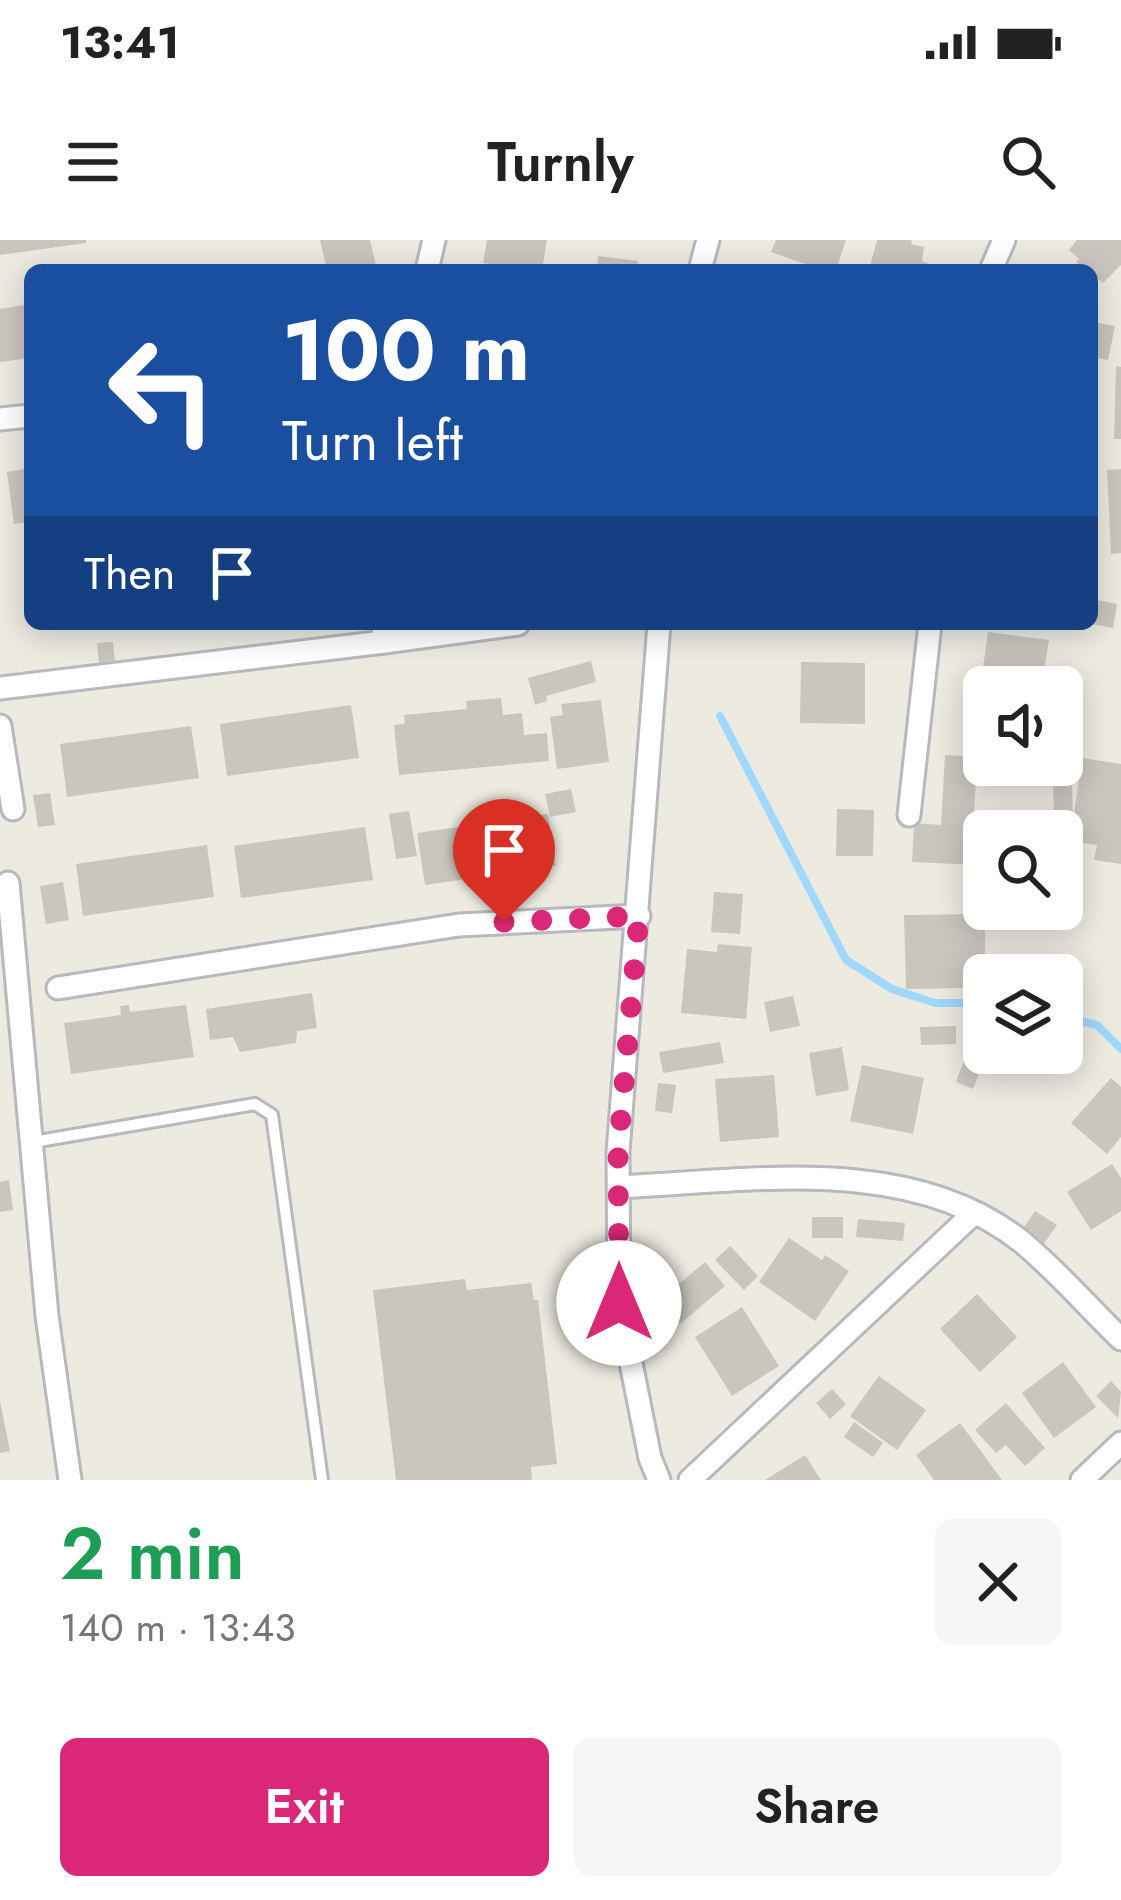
<!DOCTYPE html>
<html lang="en">
<head>
<meta charset="utf-8">
<style>
	:root { --surface:#fff; --page:#f6f6f6; --text:#222; --muted:#767676; --accent:#db2777 }
	body { margin:0; font-family:Jost,sans-serif; background:var(--page); color:var(--text); height:100vh; display:flex; flex-direction:column; font-size:45px; white-space:nowrap }
	* { box-sizing:border-box; margin:0 }
	p { font-size:39px; color:var(--muted) }
	.icon { flex:none; width:66px; height:66px; fill:none; stroke:currentColor; stroke-width:2; stroke-linecap:round; stroke-linejoin:round }
	.map { position:relative; height:1240px; overflow:hidden }
	.panel { display:flex; flex-direction:column; background:var(--surface); flex:1 }
	.panel>* { flex:none }
	.hud { position:absolute; left:24px; top:24px; width:1074px; height:366px; border-radius:18px; box-shadow:0 6px 30px #0003; background:#1a4fa0; color:#fff; overflow:hidden }
	.buttons { position:absolute; left:963px; top:426px; display:grid; gap:24px }
	.buttons a { display:grid; place-items:center; width:120px; height:120px; border-radius:18px; background:var(--surface); box-shadow:0 6px 30px #0003; font-size:60px }
	.pin { position:absolute; display:grid; place-items:center; width:102px; height:102px; color:#fff; margin:-123px -51px; border-radius:50% 50% 50% 0; rotate:-45deg; box-shadow:0 0 12px #0007 }
	.pin .icon { rotate:45deg }
	.me { position:absolute; width:132px; margin:-66px; rotate:0deg; stroke-linejoin:round; filter:drop-shadow(0 0 9px #0008) }
	.turn { display:flex; align-items:center; gap:42px; height:252px; padding:0 60px; font-size:54px }
	.turn .icon { width:156px; height:156px; stroke-width:2.5 }
	.turn b { display:block; font-size:84px; line-height:102px }
	.then { display:flex; align-items:center; height:114px; padding:0 60px; background:#0003; gap:24px; font-size:45px }
	.round { display:grid; place-items:center; flex:none; width:126px; height:126px; border-radius:18px; background:var(--page) }
	.overview { display:flex; align-items:center; justify-content:space-between; height:204px; padding:0 60px }
	h1 { font-size:72px; font-weight:600; line-height:90px; color:#1e9e55 }
	.action { display:flex; gap:24px; margin-top:auto; padding:24px 60px }
	.action a { flex:1; height:138px; border-radius:18px; background:var(--accent); color:#fff; font-size:48px; font-weight:600; line-height:138px; text-align:center }
	.action a+a { background:var(--page); color:var(--text) }
	.status { display:flex; justify-content:space-between; align-items:center; height:84px; padding:0 60px; background:var(--surface); direction:ltr }
	.status svg { height:33px; fill:currentColor }
	header { display:flex; justify-content:space-between; align-items:center; height:156px; padding:0 60px; background:var(--surface); font-size:54px; font-weight:600 }
	.map>svg:first-child { display:block }
	.lines { fill:none; stroke-linecap:round; stroke-linejoin:round }
	.stream { stroke:#9ed8ff; stroke-width:8 }
	.building { fill:#cac6bf }
	.service-casing { stroke:#b6b9be; stroke-width:16 }
	.minor-casing { stroke:#b6b9be; stroke-width:27 }
	.service { stroke:#fff; stroke-width:10 }
	.minor { stroke:#fff; stroke-width:21 }
	.route { stroke:#db2777; stroke-width:21; stroke-dasharray:0 37.8 }
</style>
</head>
<body>
<div class="status"><b>13:41</b><svg viewBox="0 0 49 12"><path d="M0 12V9h3v3zM5 12V6h3v6zM10 12V3h3v9zM15 12V0h3v12zM26 1h20v11H26zM47 4h2v5h-2z"/></svg></div>
<header><svg class="icon" aria-label="menu" viewBox="0 0 24 24"><path d="M4 6h16M4 12h16M4 18h16"/></svg>Turnly<svg class="icon" aria-label="search" viewBox="0 0 24 24"><circle cx="10" cy="10" r="6"/><path d="M15 15l6 6"/></svg></header>
<div class="map">
<svg width="1121" height="1240" viewBox="0 0 1121 1240">
	<rect width="100%" height="100%" fill="#edeae0"/>
	<g class="lines">
		<g class="stream">
			<path d="M720 476 846 720 892 749 935 763H984"/>
			<path d="M1062 777 1097 785 1121 809"/>
		</g>
	</g>
	<g class="building">
		<path d="M0 0H86V3L0 15Z"/>
		<path d="M320 0H370L377 30H327Z"/>
		<path d="M487 0H547L542 30 483 23Z"/>
		<path d="M776 0H846L836 30H822L771 12Z"/>
		<path d="M877 0H912L911 4 924 7 922 21 929 24 927 30H869Z"/>
		<path d="M1077 0H1121V25L1103 43 1076 22 1079 19 1069 10Z"/>
		<path d="M598 16 638 21 637 30H597Z"/>
		<path d="M30 64V118L0 122V69Z"/>
		<path d="M1093 82 1115 86 1108 120 1092 117Z"/>
		<path d="M1116 126 1121 127V199H1114Z"/>
		<path d="M30 228V282L14 284 7 232Z"/>
		<path d="M1121 229V313L1111 314 1107 230Z"/>
		<path d="M1092 359 1117 364 1113 388 1092 384Z"/>
		<path d="M988 392 1049 400 1044 430 1054 431 1052 447H984V457L979 456Z"/>
		<path d="M113 402 115 421 99 423 97 403Z"/>
		<path d="M591 421 596 442 546 456 547 461 535 465 528 438Z"/>
		<path d="M801 422 865 423V484L800 483Z"/>
		<path d="M501 458 503 475 522 473 524 495 547 493 549 521 399 535 394 485 405 484 404 475 467 469 466 461Z"/>
		<path d="M601 460 609 522 557 529 550 477 563 475 561 464Z"/>
		<path d="M351 465 359 518 227 536 220 484Z"/>
		<path d="M191 486 199 538 67 557 60 504Z"/>
		<path d="M945 515 977 517 973 595 979 596 977 625 912 622 914 583 941 585Z"/>
		<path d="M1082 518 1121 524V624L1094 620 1097 605 1070 601Z"/>
		<path d="M1072 544 1073 575 1054 576 1053 545Z"/>
		<path d="M571 549 576 572 550 577 545 554Z"/>
		<path d="M50 553 55 585 38 587 33 555Z"/>
		<path d="M837 569 874 570 873 616H836Z"/>
		<path d="M409 571 417 616 396 619 389 574Z"/>
		<path d="M548 574 556 626 425 645 417 593Z"/>
		<path d="M365 587 373 640 241 658 234 606Z"/>
		<path d="M207 605 214 657 83 676 76 624Z"/>
		<path d="M63 642 69 680 46 684 40 646Z"/>
		<path d="M714 652 743 654 740 694 711 692Z"/>
		<path d="M985 674V726L965 727 966 748 906 749 904 675Z"/>
		<path d="M718 704 752 707 746 779 681 773 687 709 717 712Z"/>
		<path d="M312 753 317 788 297 791 296 803 240 812 233 797 210 800 206 769Z"/>
		<path d="M793 756 800 786 770 792 764 762Z"/>
		<path d="M129 765 130 772 186 765 194 817 71 834 64 783 121 775 120 766Z"/>
		<path d="M956 786V804L921 805 920 787Z"/>
		<path d="M720 802 724 823 663 833 659 812Z"/>
		<path d="M842 807 849 850 816 856 809 813Z"/>
		<path d="M968 810 986 816 973 849 956 842Z"/>
		<path d="M862 825 924 838 913 894 850 881Z"/>
		<path d="M774 835 779 897 720 902 715 839Z"/>
		<path d="M1111 838 1121 847V897L1107 914 1071 883Z"/>
		<path d="M658 843 676 845 672 873 655 871Z"/>
		<path d="M1112 924 1121 938V971L1091 990 1067 952Z"/>
		<path d="M9 940 13 970 0 972V942Z"/>
		<path d="M1035 971 1057 985 1043 1005 1022 990Z"/>
		<rect x="812" y="977" width="31" height="21"/>
		<path d="M858 979 905 983 903 1001 856 997Z"/>
		<path d="M789 998 822 1020 825 1015 849 1031 815 1081 759 1042Z"/>
		<path d="M730 1006 758 1036 744 1050 715 1020Z"/>
		<path d="M705 1022 725 1046 680 1084 660 1060Z"/>
		<path d="M465 1039 467 1050 531 1043 534 1060H538L557 1224 531 1227 532 1240H396L373 1050Z"/>
		<path d="M977 1054 1017 1097 980 1132 940 1089Z"/>
		<path d="M742 1067 779 1126 732 1156 695 1097Z"/>
		<path d="M1063 1122 1096 1167 1054 1198 1022 1153Z"/>
		<path d="M879 1136 926 1170 897 1210 850 1176Z"/>
		<path d="M1111 1141 1121 1152 1118 1178 1096 1156Z"/>
		<path d="M832 1149 846 1164 830 1179 816 1163Z"/>
		<path d="M0 1161 10 1211 0 1213Z"/>
		<path d="M1006 1163 1045 1208 1025 1226 1006 1205 996 1213 975 1190Z"/>
		<path d="M854 1182 883 1203 873 1217 844 1197Z"/>
		<path d="M960 1183 1002 1240H934L916 1215Z"/>
		<path d="M805 1215 821 1240H765Z"/>
	</g>
	<g class="lines">
		<defs>
			<path id="service" d="M33 902 255 864 272 875 322 1240"/>
			<g id="minor">
				<path d="M427 30 434 0"/>
				<path d="M700 30 708 0"/>
				<path d="M991 30 1004 0"/>
				<path d="M0 179 30 176"/>
				<path d="M383 384 384 402 518 384"/>
				<path d="M659 384 618 912 619 1063 650 1218 659 1240"/>
				<path d="M0 448 384 402"/>
				<path d="M0 486 13 569"/>
				<path d="M909 575 930 384"/>
				<path d="M8 643 47 1076 70 1240"/>
				<path d="M58 748 459 685 639 676"/>
				<path d="M619 947C749 941 911 913 1022 1002 1057 1031 1088 1067 1121 1099"/>
				<path d="M690 1240 974 973"/>
				<path d="M1082 1240 1121 1203"/>
			</g>
		</defs>
		<use href="#service" class="service-casing"/>
		<use href="#minor" class="minor-casing"/>
		<use href="#service" class="service"/>
		<use href="#minor" class="minor"/>
	</g>
	<g class="lines">
		<path class="route" d="M504 682 639 676 618 912 619 1063"/>
	</g>
</svg>
<div class="buttons">
<a><svg class="icon" aria-label="sound" viewBox="0 0 24 24"><path d="M4 9h4l5-4v14l-5-4H4zM17 9q2 3 0 6"/></svg></a>
<a><svg class="icon" aria-label="search" viewBox="0 0 24 24"><circle cx="10" cy="10" r="6"/><path d="M15 15l6 6"/></svg></a>
<a><svg class="icon" aria-label="layers" viewBox="0 0 24 24"><path d="M12 4l9 5-9 5-9-5zM3 14l9 5 9-5"/></svg></a>
</div>
<div class="pin" style="left:504px;top:682px;background:#d93025"><svg class="icon" aria-label="arrive" viewBox="0 0 24 24"><path d="M6 21V4h12l-3 4 3 4H6"/></svg></div>
<svg class="me" style="left:619px;top:1063px" viewBox="-20 -20 40 40"><circle r="19" fill="#fff"/><path d="M0-13L10 11 0 6-10 11z" fill="#db2777"/></svg>
<div class="hud">
<div class="turn"><svg class="icon" aria-label="left" viewBox="0 0 24 24"><path d="M17 20v-9H6M10 6l-5 5 5 5"/></svg><div><b>100 m</b>Turn left</div></div>
<div class="then">Then<svg class="icon" aria-label="arrive" viewBox="0 0 24 24"><path d="M6 21V4h12l-3 4 3 4H6"/></svg></div>
</div>
</div>
<section class="panel">
<div class="overview"><div><h1>2 min</h1><p>140 m · 13:43</p></div><a class="round"><svg class="icon" aria-label="close" viewBox="0 0 24 24"><path d="M6 6l12 12M18 6L6 18"/></svg></a></div>
<div class="action"><a>Exit</a><a>Share</a></div>
</section>
</body>
</html>
